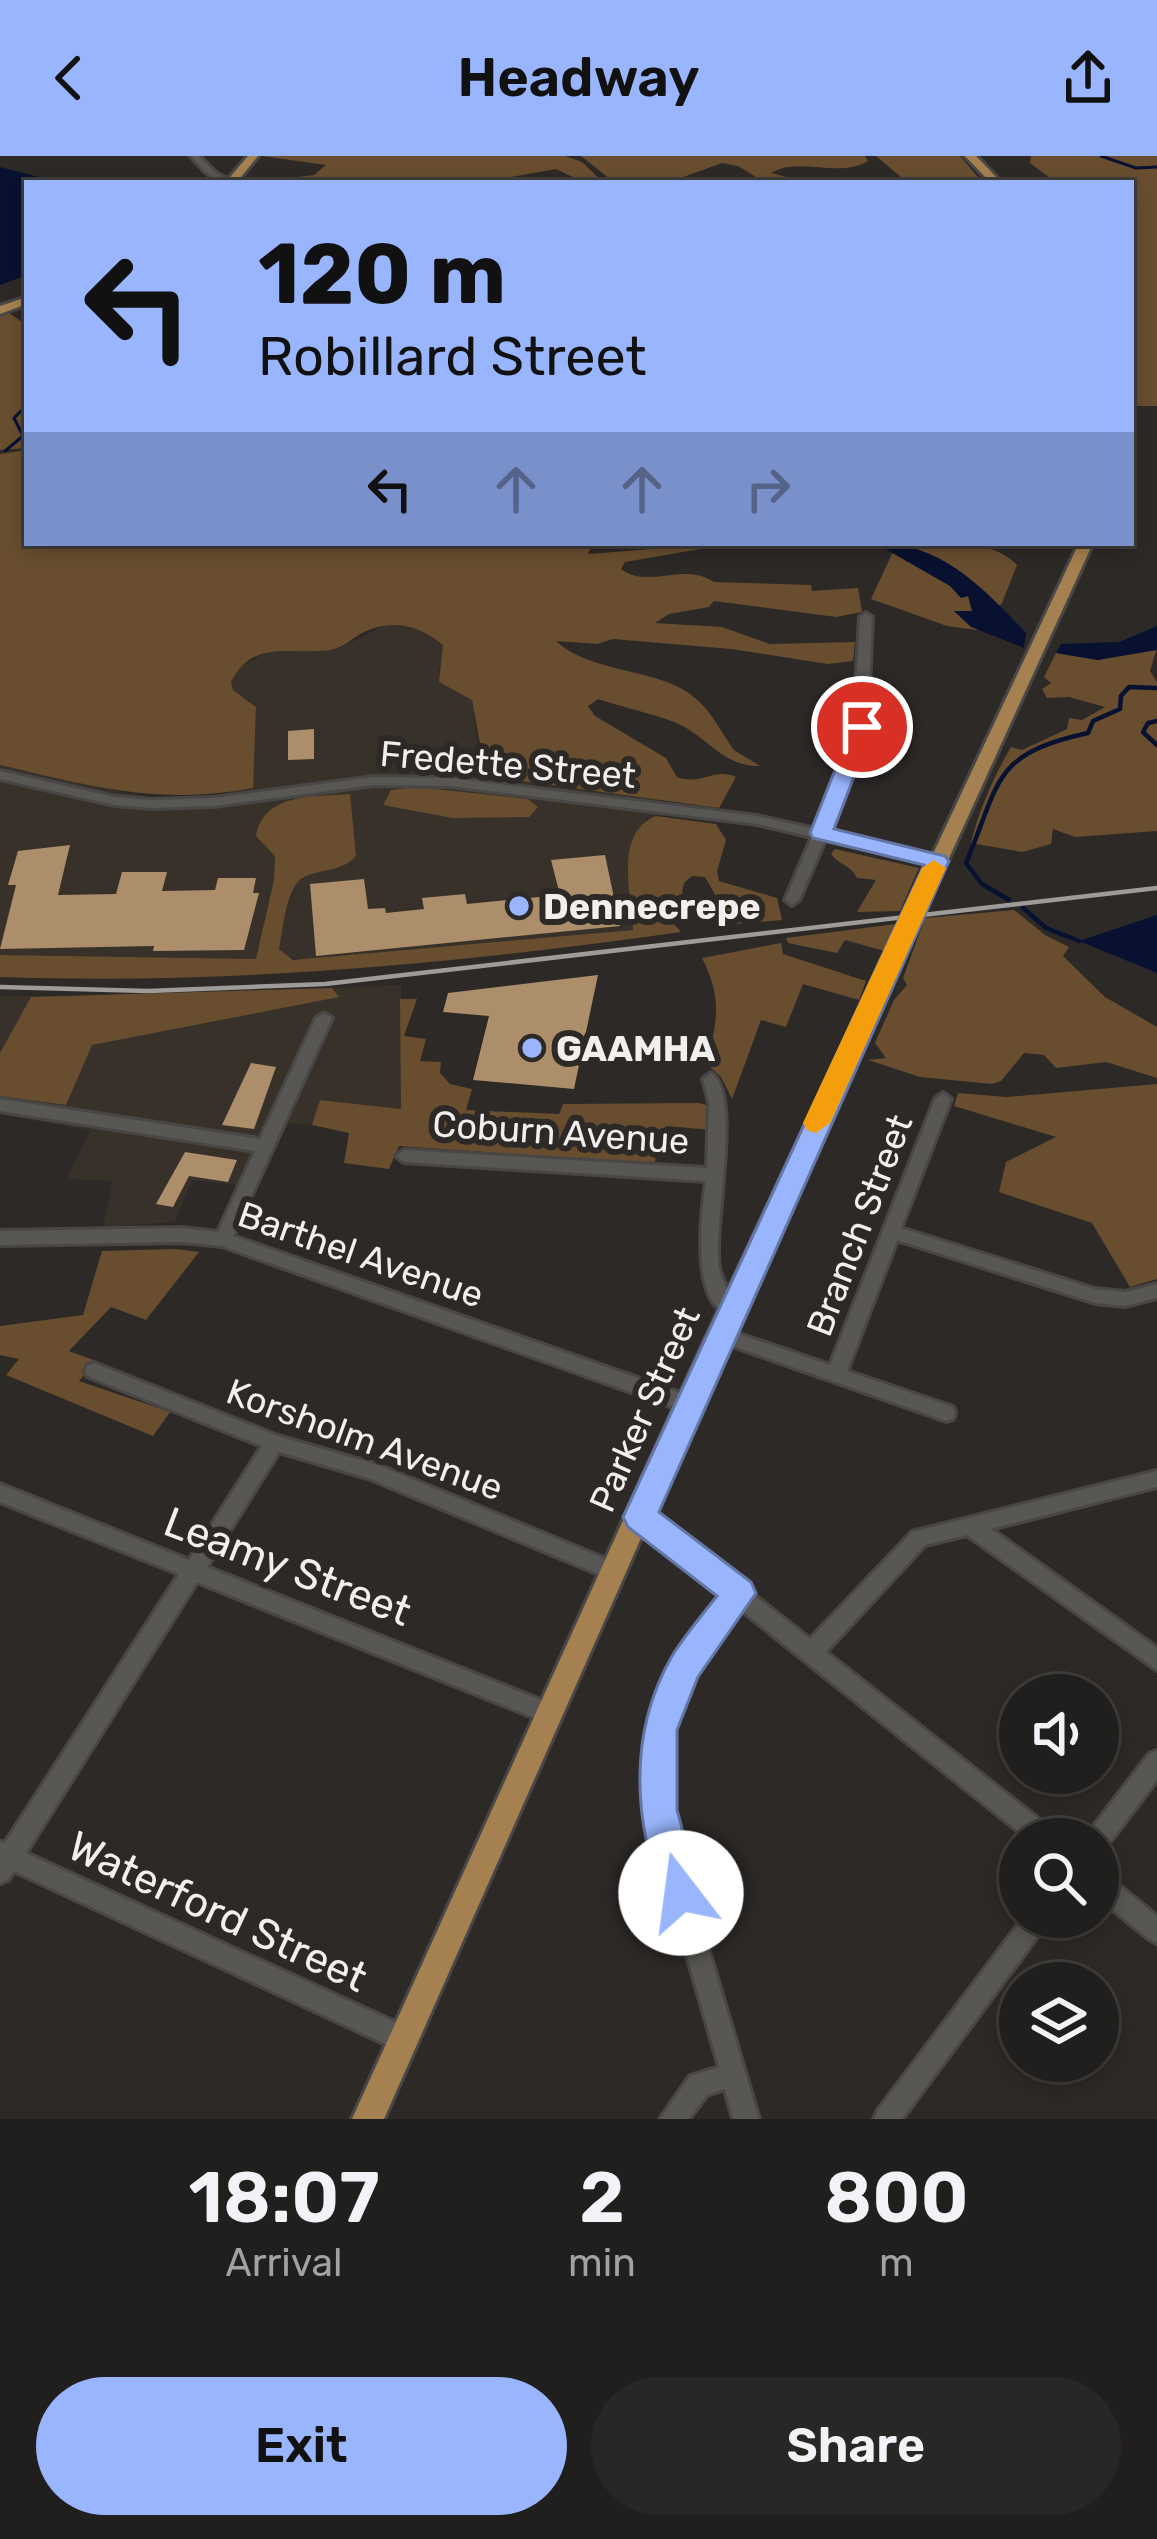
<!DOCTYPE html>
<html lang="en">
<head>
<meta charset="utf-8">
<style>
	:root { --surface:#211f1d; --page:#292726; --text:#f1f3f6; --muted:#a2a2a4; --line:#3e3d3b; --accent:#99b5fd }
	body { margin:0; font-family:Rubik,sans-serif; background:var(--page); color:var(--text); height:100vh; display:flex; flex-direction:column; font-size:45px; white-space:nowrap }
	* { box-sizing:border-box; margin:0 }
	p { font-size:39px; color:var(--muted) }
	.icon { flex:none; width:66px; height:66px; fill:none; stroke:currentColor; stroke-width:2; stroke-linecap:round; stroke-linejoin:round }
	.map { position:relative; height:1963px; overflow:hidden }
	.details { display:flex; flex-direction:column; background:var(--surface); flex:1 }
	.details>* { flex:none }
	.guide { position:absolute; left:24px; top:24px; width:1110px; height:366px; border-radius:0px; box-shadow:0 6px 18px #0003,0 0 0 3px var(--line); background:#99b5fd; color:#111; overflow:hidden }
	.fabs { position:absolute; left:999px; top:1518px; display:grid; gap:24px }
	.fabs a { display:grid; place-items:center; width:120px; height:120px; border-radius:50%; background:var(--surface); box-shadow:0 6px 18px #0003,0 0 0 3px var(--line); font-size:60px }
	.pin { position:absolute; display:grid; place-items:center; width:102px; height:102px; color:#fff; margin:-51px; border:6px solid #fff; border-radius:50%; box-shadow:0 3px 12px #0007 }
	.me { position:absolute; width:132px; margin:-66px; rotate:345deg; stroke-linejoin:round; filter:drop-shadow(0 0 9px #0008) }
	.turn { display:flex; align-items:center; gap:42px; height:252px; padding:0 36px; font-size:54px }
	.turn .icon { width:156px; height:156px; stroke-width:2.5 }
	.turn b { display:block; font-size:84px; line-height:102px }
	.lanes { display:flex; align-items:center; height:114px; padding:0 36px; background:#0003; justify-content:center; gap:60px; direction:ltr }
	.lanes .off { opacity:.35 }
	.eta { display:flex; justify-content:space-evenly; align-items:center; height:204px; text-align:center }
	.eta b { font-size:72px; font-weight:600; line-height:84px }
	.action { display:flex; gap:24px; margin-top:auto; padding:24px 36px }
	.action a { flex:1; height:138px; border-radius:72px; background:var(--accent); color:#111; font-size:48px; font-weight:600; line-height:138px; text-align:center }
	.action a+a { background:var(--page); color:var(--text) }
	header { display:flex; justify-content:space-between; align-items:center; height:156px; padding:0 36px; background:var(--accent); color:#111; font-size:54px; font-weight:600 }
	.map>svg:first-child { display:block }
	.built { fill:#37312a }
	.green { fill:#684e2f }
	.water { fill:#081130 }
	.lines { fill:none; stroke-linecap:round; stroke-linejoin:round }
	.stream-far1 { stroke:#081130; stroke-width:3 }
	.stream { stroke:#081130; stroke-width:4.5 }
	.river { fill:#081130; fill-rule:evenodd }
	.building { fill:#ac8e6a }
	.minor-casing { stroke:#494745; stroke-width:6 }
	.major-casing { stroke:#494745; stroke-width:6 }
	.minor { fill:#595754; fill-rule:evenodd }
	.major { fill:#a58050; fill-rule:evenodd }
	.rail { stroke:#9d9c9a; stroke-width:4.5 }
	.route { fill:#99b5fd; stroke:#6376a4; stroke-width:3 }
	.slow { fill:#f59e0b }
	.poi-dot { fill:#99b5fd; stroke:#2c2927; stroke-width:4.5 }
	.labels { text-anchor:middle; stroke-width:12; stroke-linejoin:round; paint-order:stroke }
	.street-label { font-size:36px; fill:#f1f0ee; stroke:#2c2927 }
	.poi-label { font-size:36px; font-weight:bold; fill:#f1f0ee; stroke:#2c2927; text-anchor:start }
	.near-street-label { font-size:42px; fill:#f1f0ee; stroke:#2c2927 }
</style>
</head>
<body>
<header><svg class="icon" aria-label="back" viewBox="0 0 24 24"><path d="M15 5l-7 7 7 7"/></svg>Headway<svg class="icon" aria-label="share" viewBox="0 0 24 24"><path d="M12 15V3M7 8l5-5 5 5M5 13v7h14v-7"/></svg></header>
<div class="map">
<svg width="1157" height="1963" viewBox="0 0 1157 1963">
	<rect width="100%" height="100%" fill="#2c2927"/>
	<g class="built">
		<path d="M387 468 427 475 443 489 444 503 438 516 472 544 479 602 486 620 659 643 656 660 647 664 628 703 633 774 308 805 281 799 257 803 0 799V609L145 641H204L252 632 256 551 233 534 231 526 238 512 276 491 318 496 340 492Z"/>
		<path d="M401 829V953L321 944 312 969 288 967 258 1032 192 1024 175 1066 103 1071 112 1025 66 1023 90 975 0 958V840H338L332 832Z"/>
	</g>
	<g class="green">
		<path d="M262 0H565L582 6 604 27H585L556 13 476 27H249L314 19 326 9Z"/>
		<path d="M581 0H865L868 5C839 23 800 0 771 17L810 27 764 26 738 10 722 7 667 27H615Z"/>
		<path d="M876 0H960L983 27 907 26Z"/>
		<path d="M1031 0H1157V250H1131V49L1138 47 1131 42V27H1057L1030 7Z"/>
		<path d="M8 156 27 170V292L0 294V159Z"/>
		<path d="M27 294V387H593L588 398 690 390 700 393 625 406 621 413C649 434 684 405 714 426L811 429 812 435 858 432 862 456 836 461 714 445 709 451 669 458 655 467 722 471 770 488 855 486 853 505 828 508 731 493 613 483 597 488 556 485C593 519 660 511 695 542 713 557 721 576 734 594L760 610C722 611 707 579 674 566 650 557 623 551 598 543L588 550 595 560 666 602 677 621C702 630 714 611 736 621L719 652 486 620 472 544 439 526 443 489C421 470 392 462 364 476 352 482 345 491 331 494 292 500 254 481 231 526L233 534 256 551 253 632C158 650 91 630 0 609V298Z"/>
		<path d="M897 387C933 387 990 380 1017 409L1002 447 977 474 947 470 871 443Z"/>
		<path d="M1157 492 1150 515 1157 526V675L1075 681 1053 673 1051 688 1022 696 971 687C978 656 995 618 1011 591L1022 594 1067 573 1069 562 1082 564 1105 551 1069 541 1047 542 1042 533 1051 527 1044 521 1056 497 1098 504Z"/>
		<path d="M416 631 528 643 538 651 529 661 452 662 383 649 391 634Z"/>
		<path d="M350 638 356 700C340 719 310 711 297 727 285 742 283 774 279 793L293 804 633 774C632 739 613 677 656 660L716 668 726 684 717 715 719 725 777 742 782 764 722 769 717 742 705 721 692 720 684 727 681 743 661 753 681 776C455 808 229 829 0 821V799L256 803 274 724 275 700 256 680C264 636 315 641 350 638Z"/>
		<path d="M835 693 919 712 900 755 857 756 876 724 857 722C851 709 839 709 831 698Z"/>
		<path d="M1014 754 1045 779 1069 791 1063 800 1105 841 1157 871V922L1106 906 1056 912 1044 899 1024 897 1001 925 992 928 920 921 868 904 886 902 875 887 894 844 907 829 903 822 925 762Z"/>
		<path d="M896 768 885 795 845 784 837 797 788 787 786 782Z"/>
		<path d="M781 787 783 798 866 825 859 844 803 828 786 871 761 864 732 943 721 921 706 907C718 866 722 841 702 802Z"/>
		<path d="M332 832 339 841 92 889 66 949 0 940V897L31 841Z"/>
		<path d="M400 843H417L404 880 426 883 420 905 441 906 440 917 450 928 472 933 466 954 559 958 563 948 699 947 710 950 712 974 666 970 654 1008 399 990 389 1013 344 1007 349 977 312 969 320 944 401 953Z"/>
		<path d="M1157 928V1123L1130 1131 1092 1067 999 1036 1006 1006 1056 981 954 950 958 937 1007 941Z"/>
		<path d="M176 1093 199 1096 146 1164 111 1151 69 1195 96 1205 79 1225 170 1256 153 1280 6 1219 19 1203 0 1199V1170L83 1159 102 1095Z"/>
	</g>
	<g class="water">
		<path d="M0 11 62 27H27V119L0 129Z"/>
		<path d="M880 387C941 387 987 435 1026 477L1024 492 971 471 954 455H972L968 440 952 424 920 406H907L903 399Z"/>
		<path d="M1157 470V494L1098 504 1056 497 1061 488 1119 486Z"/>
		<path d="M1157 759V817L1079 785Z"/>
	</g>
	<g class="lines">
		<g class="stream-far1">
			<path d="M1101 0 1136 12 1157 11"/>
			<path d="M5 295 23 280 14 262 27 249"/>
		</g>
		<g class="stream">
			<path d="M1157 565 1148 567 1143 576 1157 589"/>
			<path d="M1009 744 982 728 966 707C1001 624 992 598 1088 577L1093 565 1120 553 1121 540 1129 531 1157 532"/>
			<path d="M1023 752 1046 772 1079 785"/>
		</g>
		<path class="river" d="M875 387C909 387 954 412 976 438L961 442 950 430Z"/>
	</g>
	<g class="building">
		<path d="M314 573V603L288 604V575Z"/>
		<path d="M70 689 58 739 116 738 122 716H167L162 735 215 734 218 722H256L253 737H259L244 794 153 795 154 790 0 793 16 729H8L18 695Z"/>
		<path d="M605 699 620 770 316 800 310 728 364 723 368 753 385 752 386 757 424 753 422 742 465 738 467 748 560 739 551 704Z"/>
		<path d="M598 819 574 933 473 924 489 860 443 856 448 837Z"/>
		<path d="M251 907 276 911 254 973 222 969Z"/>
		<path d="M185 996 237 1004 228 1026 189 1020 173 1051 156 1048Z"/>
	</g>
	<g class="lines">
		<defs>
			<g id="minor">
				<path d="M191 0H199L217 18 234 26C215 29 203 14 191 0Z"/>
				<path d="M866 457 872 461 867 584 828 676 937 701 944 705 937 709 825 684 799 744 792 749 785 744 812 681 757 668 450 630 374 629 214 650 152 652 115 649 0 623V615L115 641 152 644 214 642 374 621 450 622 757 660 815 673 853 584 860 461Z"/>
				<path d="M324 857 332 862 233 1080 695 1242 697 1248 695 1254 688 1256 681 1254 222 1090 181 1086 0 1089V1075L181 1072 218 1076 255 995 0 955V943L260 983 316 862Z"/>
				<path d="M711 917C743 938 712 1070 719 1111 722 1129 732 1138 741 1152L738 1157C688 1164 702 1054 706 1025L404 1006 396 1000 404 994 707 1012 709 946 703 923Z"/>
				<path d="M943 937 951 943 901 1072 1095 1133 1125 1136 1157 1128V1142L1125 1150 1095 1147 897 1084 847 1215 953 1251 955 1257 953 1263 946 1265 713 1183 710 1178 713 1173 719 1171 830 1209 935 943Z"/>
				<path d="M94 1207 278 1280 378 1309 620 1409 623 1415 620 1421 613 1424 368 1322 279 1296 207 1411 556 1550 559 1557 556 1564 548 1567 197 1426 26 1697 412 1874 415 1883 412 1892 403 1895 394 1892 14 1715 8 1724 0 1727V1686L5 1687 179 1418 0 1346V1328L189 1404 262 1290 87 1220 85 1215 87 1210Z"/>
				<path d="M1157 1315V1331L991 1373 1157 1492V1514L967 1379 925 1389 826 1496 1054 1675 1057 1683H1028L740 1453 682 1537 670 1574 667 1627 679 1694 759 1963H733L725 1933 707 1939 689 1963H660L690 1920 719 1911 657 1694 645 1627 648 1574 662 1532 725 1440 633 1367 630 1361 633 1355 640 1352 647 1355 810 1483 912 1376Z"/>
				<path d="M1157 1595V1624L1106 1691 1098 1694V1683H1087L1090 1675 1149 1598Z"/>
				<path d="M1098 1715 1106 1719 1157 1760V1787L1149 1783 1098 1742Z"/>
				<path d="M1024 1761H1050L1046 1769 902 1963H874L878 1954Z"/>
			</g>
			<g id="major">
				<path d="M248 0H258L236 27H225Z"/>
				<path d="M965 0H976L1002 27H991Z"/>
				<path d="M27 141V148L0 158V150Z"/>
				<path d="M1079 387H1093L726 1190 384 1963H352L702 1190Z"/>
			</g>
		</defs>
		<use href="#minor" class="minor-casing"/>
		<use href="#major" class="major-casing"/>
		<use href="#minor" class="minor"/>
		<use href="#major" class="major"/>
		<path class="rail" d="M0 831 148 835 325 828 1157 732"/>
	</g>
	<path class="route" d="M862 564 873 571 834 673 945 700 949 705 659 1356 751 1426 756 1437 698 1521 677 1574V1654L700 1737 694 1751 681 1756 667 1751C633 1669 627 1578 672 1500 685 1479 702 1459 717 1440L628 1371 623 1361 924 709 813 682 810 677 852 571Z"/>
	<path class="slow" d="M934 704 946 712 830 967 816 977 807 974 803 967 922 712Z"/>
	<g class="poi-dot">
		<circle cx="519" cy="750" r="12"/>
		<circle cx="532" cy="892" r="12"/>
	</g>
	<g class="labels">
		<g class="street-label">
			<text transform="translate(508 608) rotate(5)" y="13">Fredette Street</text>
			<text transform="translate(561 976) rotate(4)" y="13">Coburn Avenue</text>
			<text transform="translate(859 1069) rotate(-69)" y="13">Branch Street</text>
			<text transform="translate(361 1098) rotate(19)" y="13">Barthel Avenue</text>
			<text transform="translate(644 1253) rotate(-66)" y="13">Parker Street</text>
			<text transform="translate(365 1283) rotate(20)" y="13">Korsholm Avenue</text>
		</g>
		<g class="poi-label">
			<text x="543" y="763">Dennecrepe</text>
			<text x="556" y="905">GAAMHA</text>
		</g>
		<g class="near-street-label">
			<text transform="translate(288 1410) rotate(21)" y="15">Leamy Street</text>
			<text transform="translate(218 1755) rotate(25)" y="15">Waterford Street</text>
		</g>
	</g>
</svg>
<div class="fabs">
<a><svg class="icon" aria-label="sound" viewBox="0 0 24 24"><path d="M4 9h4l5-4v14l-5-4H4zM17 9q2 3 0 6"/></svg></a>
<a><svg class="icon" aria-label="search" viewBox="0 0 24 24"><circle cx="10" cy="10" r="6"/><path d="M15 15l6 6"/></svg></a>
<a><svg class="icon" aria-label="layers" viewBox="0 0 24 24"><path d="M12 4l9 5-9 5-9-5zM3 14l9 5 9-5"/></svg></a>
</div>
<div class="pin" style="left:862px;top:571px;background:#d93025"><svg class="icon" aria-label="arrive" viewBox="0 0 24 24"><path d="M6 21V4h12l-3 4 3 4H6"/></svg></div>
<svg class="me" style="left:681px;top:1737px" viewBox="-20 -20 40 40"><circle r="19" fill="#fff"/><path d="M0-13L10 11 0 6-10 11z" fill="#99b5fd"/></svg>
<div class="guide">
<div class="turn"><svg class="icon" aria-label="left" viewBox="0 0 24 24"><path d="M17 20v-9H6M10 6l-5 5 5 5"/></svg><div><b>120 m</b>Robillard Street</div></div>
<div class="lanes"><svg class="icon" aria-label="left" viewBox="0 0 24 24"><path d="M17 20v-9H6M10 6l-5 5 5 5"/></svg><svg class="icon off" aria-label="ahead" viewBox="0 0 24 24"><path d="M12 20V5M6 11l6-6 6 6"/></svg><svg class="icon off" aria-label="ahead" viewBox="0 0 24 24"><path d="M12 20V5M6 11l6-6 6 6"/></svg><svg class="icon off" aria-label="right" viewBox="0 0 24 24"><path d="M7 20v-9h11M14 6l5 5-5 5"/></svg></div>
</div>
</div>
<section class="details">
<div class="eta">
<div><b>18:07</b><p>Arrival</p></div>
<div><b>2</b><p>min</p></div>
<div><b>800</b><p>m</p></div>
</div>
<div class="action"><a>Exit</a><a>Share</a></div>
</section>
</body>
</html>
